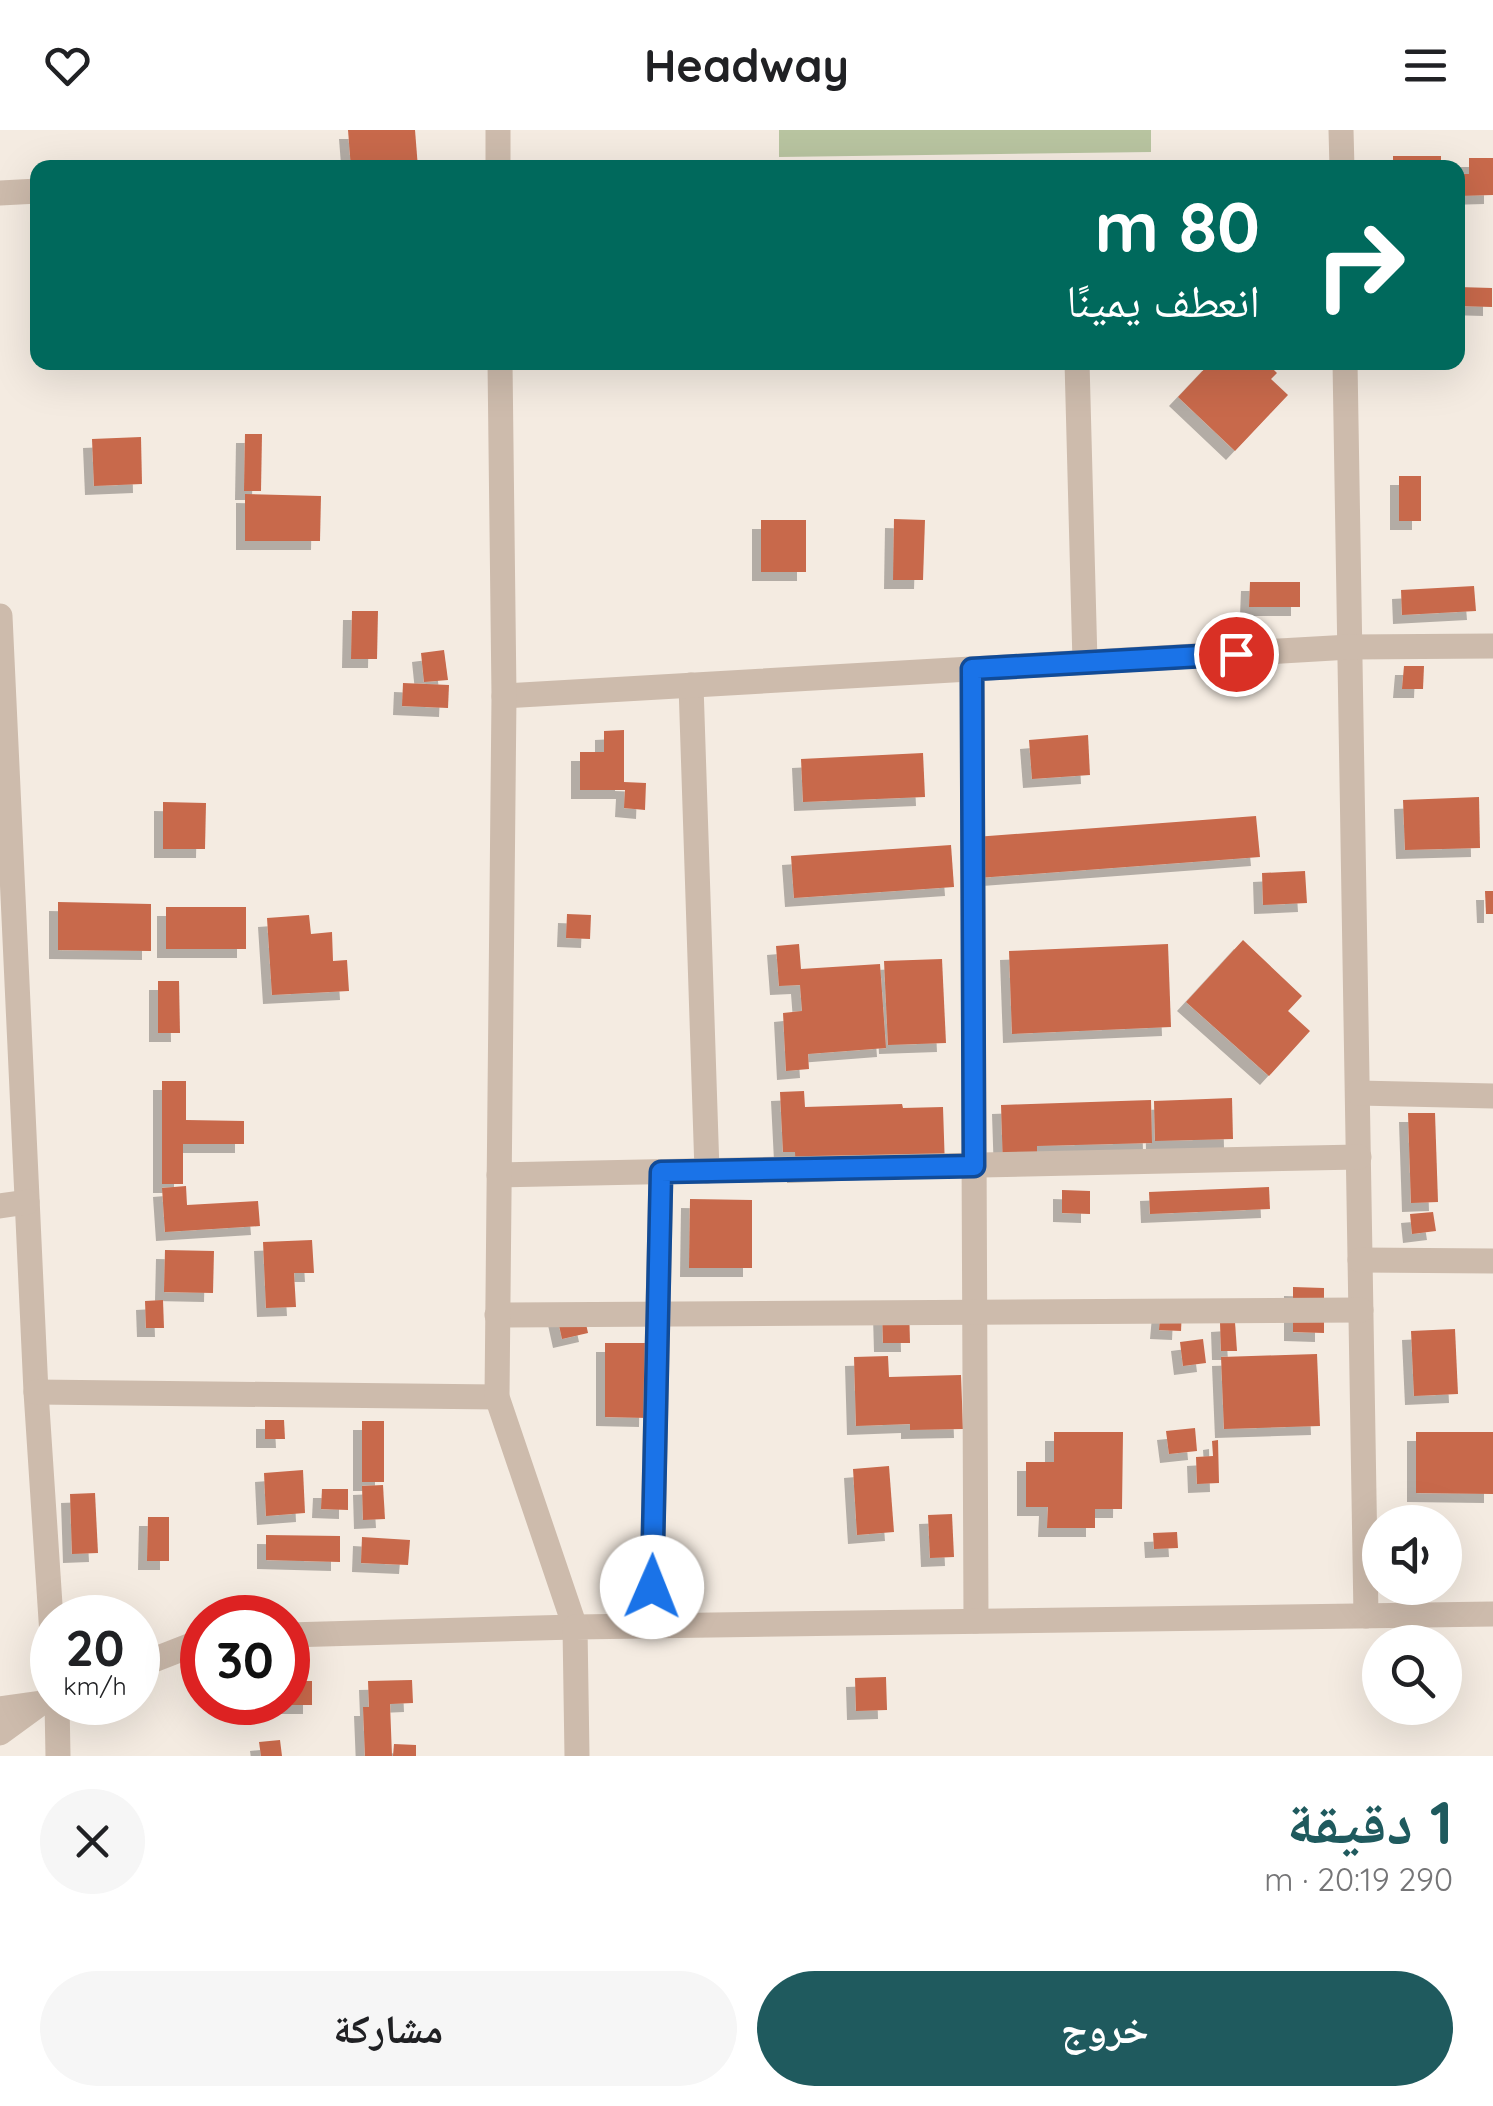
<!DOCTYPE html>
<html lang="ar">
<head>
<meta charset="utf-8">
<style>
	:root { --surface:#fff; --page:#f6f6f6; --text:#202124; --muted:#757577; --accent:#1f5a5e }
	body { margin:0; font-family:Quicksand,"Noto Naskh Arabic",sans-serif; background:var(--page); color:var(--text); direction:rtl; height:100vh; display:flex; flex-direction:column; font-size:38px; white-space:nowrap }
	* { box-sizing:border-box; margin:0 }
	p { font-size:32px; color:var(--muted) }
	.icon { flex:none; width:55px; height:55px; fill:none; stroke:currentColor; stroke-width:2; stroke-linecap:round; stroke-linejoin:round }
	.map { position:relative; height:1626px; overflow:hidden; direction:ltr }
	.side { display:flex; flex-direction:column; background:var(--surface); flex:1 }
	.side>* { flex:none }
	.banner { position:absolute; left:30px; top:30px; width:1435px; height:210px; border-radius:20px; box-shadow:0 10px 40px #0002; direction:rtl; background:#00695c; color:#fff; overflow:hidden }
	.tools { position:absolute; left:1362px; top:1375px; display:grid; gap:20px }
	.tools a { display:grid; place-items:center; width:100px; height:100px; border-radius:50%; background:var(--surface); box-shadow:0 10px 40px #0002; font-size:50px }
	.speed { position:absolute; left:30px; top:1465px; display:flex; gap:20px; font-size:50px; font-weight:700; text-align:center }
	.speed>* { display:grid; place-content:center; width:130px; height:130px; border-radius:50%; background:var(--surface); box-shadow:0 10px 40px #0002; line-height:1 }
	.speed small { font-size:25px; font-weight:400 }
	.speed .limit { border:15px solid #d22; background:#fff; color:#111 }
	.pin { position:absolute; display:grid; place-items:center; width:85px; height:85px; color:#fff; margin:-42px; border:5px solid #fff; border-radius:50%; box-shadow:0 2px 10px #0007 }
	.me { position:absolute; width:110px; margin:-55px; rotate:1deg; stroke-linejoin:round; filter:drop-shadow(0 0 8px #0008) }
	.turn { display:flex; align-items:center; gap:35px; height:210px; padding:0 40px; font-size:45px }
	.turn .icon { width:130px; height:130px; stroke-width:2.5 }
	.turn b { display:block; font-size:70px; line-height:85px }
	.round { display:grid; place-items:center; flex:none; width:105px; height:105px; border-radius:52px; background:var(--page) }
	.overview { display:flex; align-items:center; justify-content:space-between; height:170px; padding:0 40px }
	h1 { font-size:60px; font-weight:700; line-height:75px; color:var(--accent) }
	.cta { display:flex; gap:20px; margin-top:auto; padding:20px 40px }
	.cta a { flex:1; height:115px; border-radius:60px; background:var(--accent); color:#fff; font-size:40px; font-weight:700; line-height:115px; text-align:center }
	.cta a+a { background:var(--page); color:var(--text) }
	header { display:flex; justify-content:space-between; align-items:center; height:130px; padding:0 40px; background:var(--surface); font-size:45px; font-weight:700 }
	.map>svg:first-child { display:block }
	.green { fill:#b8c4a0 }
	.building { fill:#c8694b; filter:url(#shadow) }
	.lines { fill:none; stroke-linecap:round; stroke-linejoin:round }
	.minor { stroke:#cdbbac; stroke-width:25 }
	.route-casing { stroke:#114b97; stroke-width:25 }
	.route { stroke:#1a73e8; stroke-width:18 }
</style>
</head>
<body>
<header><svg class="icon" aria-label="menu" viewBox="0 0 24 24"><path d="M4 6h16M4 12h16M4 18h16"/></svg>Headway<svg class="icon" aria-label="heart" viewBox="0 0 24 24"><path d="M12 20l-8-8c-3-5 5-10 8-4 3-6 11-1 8 4z"/></svg></header>
<div class="map">
<svg width="1493" height="1626" viewBox="0 0 1493 1626">
	<defs>
		<filter id="shadow"><feDropShadow dx="-9" dy="9" stdDeviation="0" flood-color="#0004"/></filter>
	</defs>
	<rect width="100%" height="100%" fill="#f4ebe1"/>
	<path class="green" d="M779 0H1151V22L779 27Z"/>
	<g class="building">
		<path d="M348 0H415L418 38H351Z"/>
		<rect x="1393" y="26" width="48" height="12"/>
		<path d="M1469 28H1493V65L1458 66V44H1469Z"/>
		<path d="M1458 157 1492 158V177L1458 176Z"/>
		<path d="M1211 232H1266L1277 243 1271 249 1288 265 1235 321 1178 267Z"/>
		<path d="M245 304H262L261 361H244Z"/>
		<path d="M141 307 142 354 94 356 92 309Z"/>
		<rect x="1399" y="346" width="22" height="45"/>
		<path d="M245 364 321 366 320 411H245Z"/>
		<path d="M894 389 925 390 923 450H893Z"/>
		<rect x="761" y="390" width="45" height="52"/>
		<path d="M1250 452H1300V477H1249Z"/>
		<path d="M1474 456 1476 481 1402 485 1401 460Z"/>
		<path d="M352 481H378L377 529H351Z"/>
		<path d="M444 520 448 550 424 552 421 523Z"/>
		<path d="M1404 536H1424L1423 559H1402Z"/>
		<path d="M403 553 449 555 448 578 402 576Z"/>
		<path d="M624 600V652L646 653 645 680 624 678 625 660H580V622H604V601Z"/>
		<path d="M1088 605 1090 645 1032 649 1029 610Z"/>
		<path d="M923 623 925 667 803 672 801 629Z"/>
		<path d="M1479 667 1480 718 1405 720 1403 670Z"/>
		<path d="M163 672 206 673 205 719H163Z"/>
		<path d="M1256 686 1260 727 978 748 975 707Z"/>
		<path d="M951 715 954 757 794 768 791 726Z"/>
		<path d="M1305 741 1307 773 1263 775 1262 743Z"/>
		<path d="M1485 761H1493V784H1486Z"/>
		<path d="M58 772 151 774V821L58 820Z"/>
		<rect x="166" y="777" width="80" height="42"/>
		<path d="M567 784 591 785 590 809 566 808Z"/>
		<path d="M309 785 311 804 332 802 333 831 347 830 349 861 272 865 267 788Z"/>
		<path d="M1243 810 1302 866 1288 881 1310 901 1269 946 1186 872Z"/>
		<path d="M799 814 801 839 880 834 886 918 808 924 809 939 786 941 783 883 802 881 800 855 779 856 776 816Z"/>
		<path d="M1168 814 1171 897 1012 904 1009 821Z"/>
		<path d="M942 829 946 913 888 915 884 831Z"/>
		<path d="M158 851H179L180 903H158Z"/>
		<path d="M162 951H186V990L244 991V1014H183V1054H162Z"/>
		<path d="M804 961 805 977 902 974 903 978 943 977 945 1038 796 1044 795 1022H783L780 962Z"/>
		<path d="M1232 968 1233 1009 1155 1011 1154 971Z"/>
		<path d="M1151 970 1152 1013 1037 1016V1036H1003L1001 975Z"/>
		<path d="M1408 983H1435L1438 1072 1411 1073Z"/>
		<path d="M186 1056 187 1075 258 1071 260 1096 165 1102 162 1058Z"/>
		<path d="M1269 1057 1270 1079 1150 1084 1149 1062Z"/>
		<path d="M1062 1060 1090 1061V1084L1062 1083Z"/>
		<path d="M690 1069 752 1070V1138H689Z"/>
		<path d="M1433 1082 1436 1101 1412 1104 1410 1084Z"/>
		<path d="M312 1110 314 1143H294L296 1177 266 1178 263 1112Z"/>
		<path d="M165 1120 214 1121 213 1163 164 1162Z"/>
		<path d="M1293 1157 1324 1158V1203L1293 1202Z"/>
		<path d="M163 1170 164 1198H146L145 1171Z"/>
		<path d="M909 1176 910 1213H883L882 1177Z"/>
		<path d="M1161 1178 1182 1180 1181 1201 1159 1200Z"/>
		<path d="M583 1180 588 1203 562 1209 557 1186Z"/>
		<path d="M1235 1192 1237 1221H1221L1220 1193Z"/>
		<path d="M1455 1199 1458 1264 1414 1266 1411 1201Z"/>
		<path d="M1203 1209 1206 1233 1183 1236 1180 1212Z"/>
		<path d="M605 1213H649L648 1288 605 1287Z"/>
		<path d="M1317 1224 1320 1296 1224 1299 1221 1227Z"/>
		<path d="M888 1226 889 1247 961 1245 963 1299 910 1300V1294L856 1296 854 1227Z"/>
		<path d="M265 1290H284L285 1309H265Z"/>
		<rect x="362" y="1291" width="22" height="61"/>
		<path d="M1195 1298 1197 1321 1169 1324 1166 1301Z"/>
		<path d="M1054 1302H1123L1122 1379H1095V1398H1047L1048 1377H1026V1332H1054Z"/>
		<path d="M1416 1302H1493V1364L1416 1363Z"/>
		<path d="M1218 1310 1219 1353 1197 1354 1196 1327 1213 1326 1212 1311Z"/>
		<path d="M889 1336 894 1402 857 1405 853 1339Z"/>
		<path d="M303 1340 305 1383 266 1386 264 1343Z"/>
		<path d="M383 1355 385 1389 363 1390 362 1356Z"/>
		<path d="M322 1359H348V1380L321 1379Z"/>
		<path d="M95 1363 98 1423 72 1424 70 1364Z"/>
		<path d="M952 1384 954 1427 930 1428 928 1385Z"/>
		<path d="M148 1387H169V1431H147Z"/>
		<path d="M1177 1402 1178 1418 1154 1419 1153 1403Z"/>
		<path d="M266 1405 340 1406V1432L266 1430Z"/>
		<path d="M362 1407 410 1410 408 1435 361 1433Z"/>
		<path d="M886 1547 887 1580 856 1581 855 1548Z"/>
		<path d="M412 1550 413 1573 390 1574 392 1626H365L363 1577H369L368 1551Z"/>
		<rect x="288" y="1551" width="24" height="24"/>
		<path d="M280 1610 282 1626H261L259 1612Z"/>
		<path d="M394 1614 416 1615V1626H393Z"/>
	</g>
	<g class="lines">
		<g class="minor">
			<path d="M1341 0 1342 38"/>
			<path d="M498 38V0"/>
			<path d="M0 63 38 61"/>
			<path d="M1077 232 1085 532"/>
			<path d="M1345 232 1366 1486"/>
			<path d="M0 486 36 1262 52 1505"/>
			<path d="M972 539 976 1491"/>
			<path d="M691 555 707 1041"/>
			<path d="M504 566 1350 517 1493 516"/>
			<path d="M1358 963 1493 966"/>
			<path d="M499 1045 1359 1027"/>
			<path d="M0 1076 27 1072"/>
			<path d="M1360 1130 1493 1131"/>
			<path d="M497 1185 1361 1180"/>
			<path d="M36 1262 497 1267"/>
			<path d="M651 1496 661 1042"/>
			<path d="M288 1505 575 1497 497 1267 504 566 500 232"/>
			<path d="M138 1536 202 1511"/>
			<path d="M57 1572 58 1626"/>
			<path d="M0 1579 41 1573 52 1568"/>
			<path d="M0 1603 37 1576"/>
			<path d="M577 1626 575 1497 1493 1484"/>
		</g>
	</g>
	<g class="lines">
		<defs>
			<path id="route" d="M652 1457 661 1042 974 1036 972 539 1236 524"/>
		</defs>
		<use href="#route" class="route-casing"/>
		<use href="#route" class="route"/>
	</g>
</svg>
<div class="tools">
<a><svg class="icon" aria-label="sound" viewBox="0 0 24 24"><path d="M4 9h4l5-4v14l-5-4H4zM17 9q2 3 0 6"/></svg></a>
<a><svg class="icon" aria-label="search" viewBox="0 0 24 24"><circle cx="10" cy="10" r="6"/><path d="M15 15l6 6"/></svg></a>
</div>
<div class="speed"><div>20<small>km/h</small></div><div class="limit">30</div></div>
<div class="pin" style="left:1236px;top:524px;background:#d93025"><svg class="icon" aria-label="arrive" viewBox="0 0 24 24"><path d="M6 21V4h12l-3 4 3 4H6"/></svg></div>
<svg class="me" style="left:652px;top:1457px" viewBox="-20 -20 40 40"><circle r="19" fill="#fff"/><path d="M0-13L10 11 0 6-10 11z" fill="#1a73e8"/></svg>
<div class="banner">
<div class="turn"><svg class="icon" aria-label="right" viewBox="0 0 24 24"><path d="M7 20v-9h11M14 6l5 5-5 5"/></svg><div><b>80 m</b>انعطف يمينًا</div></div>
</div>
</div>
<section class="side">
<div class="overview"><div><h1>1 دقيقة</h1><p>290 m · 20:19</p></div><a class="round"><svg class="icon" aria-label="close" viewBox="0 0 24 24"><path d="M6 6l12 12M18 6L6 18"/></svg></a></div>
<div class="cta"><a>خروج</a><a>مشاركة</a></div>
</section>
</body>
</html>
